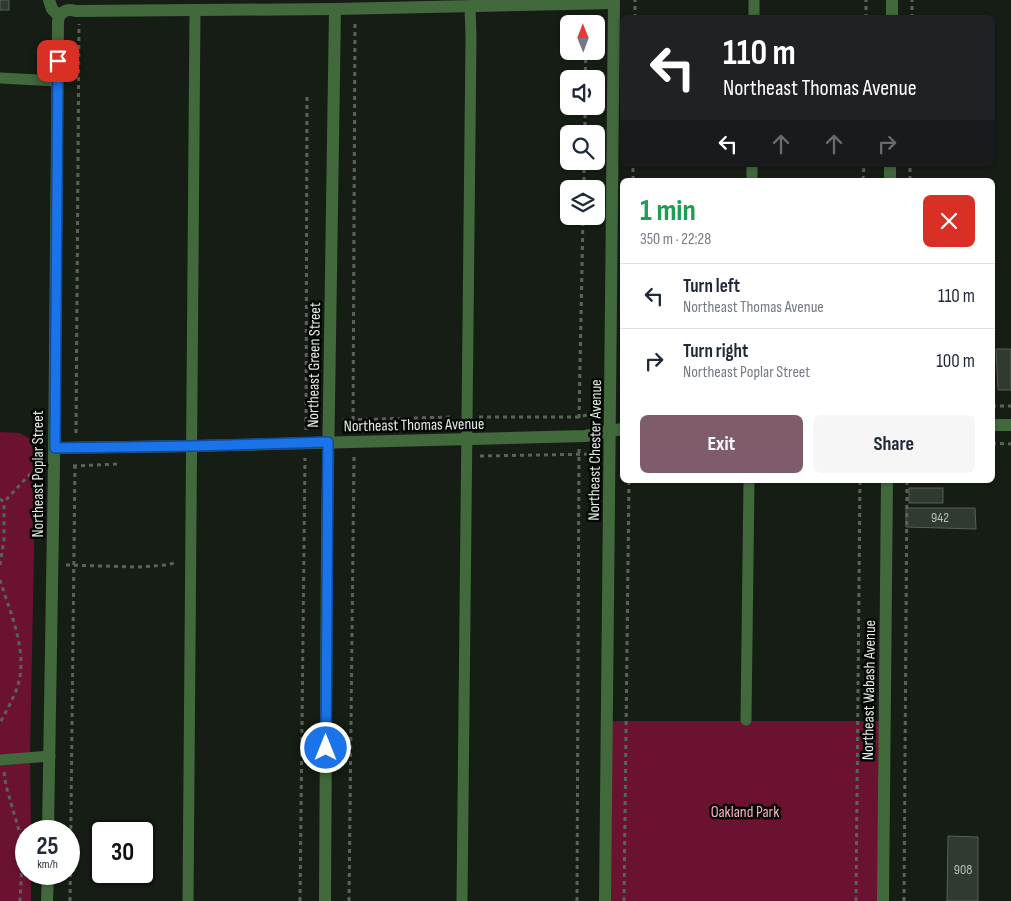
<!DOCTYPE html>
<html lang="en">
<head>
<meta charset="utf-8">
<style>
	:root { --surface:#fff; --page:#f6f6f7; --text:#1f2937; --muted:#747a83; --line:#e0e1e3; --accent:#7e5c6b }
	body { margin:0; font-family:"Sofia Sans Condensed",sans-serif; background:var(--page); color:var(--text); height:100vh; display:flex; flex-direction:column; font-size:19px; white-space:nowrap }
	* { box-sizing:border-box; margin:0 }
	p { font-size:16px; color:var(--muted) }
	.icon { flex:none; width:28px; height:28px; fill:none; stroke:currentColor; stroke-width:2; stroke-linecap:round; stroke-linejoin:round }
	.map { position:relative; flex:1; overflow:hidden }
	.sheet { position:absolute; left:620px; top:178px; width:375px; height:305px; display:flex; flex-direction:column; background:var(--surface); border-radius:8px; box-shadow:0 1px 4px #0004 }
	.sheet>* { flex:none }
	.banner { position:absolute; left:620px; top:15px; width:375px; height:152px; border-radius:8px; box-shadow:0 1px 4px #0004; background:#202124; color:#fff; overflow:hidden }
	.needle { width:32px; rotate:359deg }
	.controls { position:absolute; left:560px; top:15px; display:grid; gap:10px }
	.controls a { display:grid; place-items:center; width:45px; height:45px; border-radius:8px; background:var(--surface); box-shadow:0 1px 4px #0004; font-size:25px }
	.speed { position:absolute; left:15px; top:820px; display:flex; gap:10px; font-size:25px; font-weight:700; text-align:center }
	.speed>* { display:grid; place-content:center; width:65px; height:65px; border-radius:50%; background:var(--surface); box-shadow:0 1px 4px #0004; line-height:1 }
	.speed small { font-size:12px; font-weight:400 }
	.speed .limit { border:2px solid #111; border-radius:8px; background:#fff; color:#111 }
	.pin { position:absolute; display:grid; place-items:center; width:42px; height:42px; color:#fff; margin:-21px; border-radius:10px; box-shadow:0 2px 8px #0006 }
	.me { position:absolute; width:55px; margin:-28px; rotate:0deg; stroke-linejoin:round; filter:drop-shadow(0 0 4px #0008) }
	.turn { display:flex; align-items:center; gap:18px; height:105px; padding:0 20px; font-size:22px }
	.turn .icon { width:65px; height:65px; stroke-width:2.5 }
	.turn b { display:block; font-size:35px; line-height:42px }
	.lanes { display:flex; align-items:center; height:48px; padding:0 20px; background:#0003; justify-content:center; gap:25px; direction:ltr }
	.lanes .off { opacity:.35 }
	.round { display:grid; place-items:center; flex:none; width:52px; height:52px; border-radius:8px; background:var(--page) }
	.overview { display:flex; align-items:center; justify-content:space-between; height:85px; padding:0 20px }
	h1 { font-size:30px; font-weight:700; line-height:38px; color:#1e9e55 }
	.action { display:flex; gap:10px; margin-top:auto; padding:10px 20px }
	.action a { flex:1; height:58px; border-radius:8px; background:var(--accent); color:#fff; font-size:20px; font-weight:700; line-height:58px; text-align:center }
	.action a+a { background:var(--page); color:var(--text) }
	ul { padding:0; list-style:none }
	li { display:flex; align-items:center; gap:15px; height:65px; padding:0 20px; border-top:1px solid var(--line) }
	li div { flex:1 }
	li b { display:block; font-size:19px }
	li em { font-style:normal }
	.map>svg:first-child { display:block }
	.green { fill:#6a122f }
	.building { fill:#313a30; stroke:#576156 }
	.lines { fill:none; stroke-linecap:round; stroke-linejoin:round }
	.path { stroke:#5a625a; stroke-width:3; stroke-dasharray:4 4; stroke-linecap:butt }
	.service { stroke:#41693c; stroke-width:11 }
	.minor { stroke:#41693c; stroke-width:12 }
	.route-casing { stroke:#114b97; stroke-width:12 }
	.route { stroke:#1a73e8; stroke-width:9 }
	.labels { text-anchor:middle; stroke-width:5; stroke-linejoin:round; paint-order:stroke }
	.number-label { font-size:14px; fill:#b7beb7 }
	.street-label { font-size:16px; fill:#e4eae4; stroke:#040704 }
	.park-label { font-size:16px; fill:#fdafbe; stroke:#040704 }
</style>
</head>
<body>
<div class="map">
<svg width="1011" height="901" viewBox="0 0 1011 901">
	<rect width="100%" height="100%" fill="#151d14"/>
	<g class="green">
		<path d="M0 432 19 433 31 439 36 453 30 756 31 831H26V874H31V901H0Z"/>
		<path d="M607 721H884L883 901H605Z"/>
	</g>
	<g class="building">
		<rect x="0" y="0" width="9" height="10"/>
		<path d="M996 349H1011V390H998Z"/>
		<rect x="909" y="488" width="34" height="15"/>
		<path d="M906 508H975L976 529 906 527Z"/>
		<path d="M948 836 978 837V901H947Z"/>
	</g>
	<g class="lines">
		<g class="path">
			<path d="M635 18V0"/>
			<path d="M866 18V0"/>
			<path d="M912 18V0"/>
			<path d="M585 79 586 51"/>
			<path d="M585 134V106"/>
			<path d="M633 180V165"/>
			<path d="M863 180 864 165"/>
			<path d="M910 180V165"/>
			<path d="M584 189V161"/>
			<path d="M992 406H1011"/>
			<path d="M479 417H579L595 413"/>
			<path d="M579 418 583 216"/>
			<path d="M342 420 453 417"/>
			<path d="M306 421 307 97"/>
			<path d="M353 428 355 22"/>
			<path d="M306 430V421L316 420"/>
			<path d="M76 433 79 24"/>
			<path d="M992 443 1011 444"/>
			<path d="M480 456 594 454"/>
			<path d="M73 466 119 464"/>
			<path d="M0 499 4 502 31 473 41 470"/>
			<path d="M0 565 4 539V502"/>
			<path d="M66 565 138 567 167 565 177 562"/>
			<path d="M0 580C10 612 28 651 18 685 14 698 6 711 0 723"/>
			<path d="M4 772 6 786 23 844 20 901"/>
			<path d="M70 901 75 462"/>
			<path d="M300 901 305 458"/>
			<path d="M349 901 354 457"/>
			<path d="M577 901 579 449"/>
			<path d="M624 901 629 480"/>
			<path d="M856 901 860 480"/>
			<path d="M904 901 907 480"/>
		</g>
		<g class="service">
			<path d="M754 18V0"/>
			<path d="M0 78 57 81"/>
			<path d="M752 180V165"/>
			<path d="M746 720 749 480"/>
			<path d="M0 760 50 756"/>
			<path d="M188 901 195 10"/>
			<path d="M462 901 471 37 470 6"/>
		</g>
		<g class="minor">
			<path d="M49 0 52 9 59 16"/>
			<path d="M59 16C64 10 68 9 76 11L335 9 614 3"/>
			<path d="M892 18V0"/>
			<path d="M890 180V165"/>
			<path d="M992 425H1011"/>
			<path d="M55 448 193 446 585 436 622 429"/>
			<path d="M48 831 54 464 58 22 59 16"/>
			<path d="M47 901 48 874"/>
			<path d="M325 901 327 536 335 9"/>
			<path d="M605 901 614 0"/>
			<path d="M883 901 887 480"/>
		</g>
	</g>
	<g class="lines">
		<defs>
			<path id="route" d="M58 61 55 448 193 446 328 442 326 748"/>
		</defs>
		<use href="#route" class="route-casing"/>
		<use href="#route" class="route"/>
	</g>
	<g class="labels">
		<g class="number-label">
			<text x="940" y="522">942</text>
			<text x="963" y="874">908</text>
		</g>
		<g class="street-label">
			<text transform="translate(313 365) rotate(-89)" y="6">Northeast Green Street</text>
			<text transform="translate(414 424) rotate(-1)" y="6">Northeast Thomas Avenue</text>
			<text transform="translate(594 450) rotate(-89)" y="6">Northeast Chester Avenue</text>
			<text transform="translate(37 474) rotate(-90)" y="6">Northeast Poplar Street</text>
			<text transform="translate(868 690) rotate(-89)" y="6">Northeast Wabash Avenue</text>
		</g>
		<g class="park-label">
			<text x="745" y="817">Oakland Park</text>
		</g>
	</g>
</svg>
<div class="controls">
<a><svg class="needle" viewBox="-14 -14 28 28"><path d="M0-13l5 13h-10z" fill="#e53935"/><path d="M0 13l5-13h-10z" fill="#747a83"/></svg></a>
<a><svg class="icon" aria-label="sound" viewBox="0 0 24 24"><path d="M4 9h4l5-4v14l-5-4H4zM17 9q2 3 0 6"/></svg></a>
<a><svg class="icon" aria-label="search" viewBox="0 0 24 24"><circle cx="10" cy="10" r="6"/><path d="M15 15l6 6"/></svg></a>
<a><svg class="icon" aria-label="layers" viewBox="0 0 24 24"><path d="M12 4l9 5-9 5-9-5zM3 14l9 5 9-5"/></svg></a>
</div>
<div class="speed"><div>25<small>km/h</small></div><div class="limit">30</div></div>
<div class="pin" style="left:58px;top:61px;background:#d93025"><svg class="icon" aria-label="arrive" viewBox="0 0 24 24"><path d="M6 21V4h12l-3 4 3 4H6"/></svg></div>
<svg class="me" style="left:326px;top:748px" viewBox="-20 -20 40 40"><circle r="17" fill="#1a73e8" stroke="#fff" stroke-width="3"/><path d="M0-11L8 9 0 5-8 9z" fill="#fff"/></svg>
<div class="banner">
<div class="turn"><svg class="icon" aria-label="left" viewBox="0 0 24 24"><path d="M17 20v-9H6M10 6l-5 5 5 5"/></svg><div><b>110 m</b>Northeast Thomas Avenue</div></div>
<div class="lanes"><svg class="icon" aria-label="left" viewBox="0 0 24 24"><path d="M17 20v-9H6M10 6l-5 5 5 5"/></svg><svg class="icon off" aria-label="ahead" viewBox="0 0 24 24"><path d="M12 20V5M6 11l6-6 6 6"/></svg><svg class="icon off" aria-label="ahead" viewBox="0 0 24 24"><path d="M12 20V5M6 11l6-6 6 6"/></svg><svg class="icon off" aria-label="right" viewBox="0 0 24 24"><path d="M7 20v-9h11M14 6l5 5-5 5"/></svg></div>
</div>
<section class="sheet">
<div class="overview"><div><h1>1 min</h1><p>350 m · 22:28</p></div><a class="round" style="background:#d93025;color:#fff"><svg class="icon" aria-label="close" viewBox="0 0 24 24"><path d="M6 6l12 12M18 6L6 18"/></svg></a></div>
<ul>
<li><svg class="icon" aria-label="left" viewBox="0 0 24 24"><path d="M17 20v-9H6M10 6l-5 5 5 5"/></svg><div><b>Turn left</b><p>Northeast Thomas Avenue</p></div><em>110 m</em></li>
<li><svg class="icon" aria-label="right" viewBox="0 0 24 24"><path d="M7 20v-9h11M14 6l5 5-5 5"/></svg><div><b>Turn right</b><p>Northeast Poplar Street</p></div><em>100 m</em></li>
</ul>
<div class="action"><a>Exit</a><a>Share</a></div>
</section>
</div>
</body>
</html>
